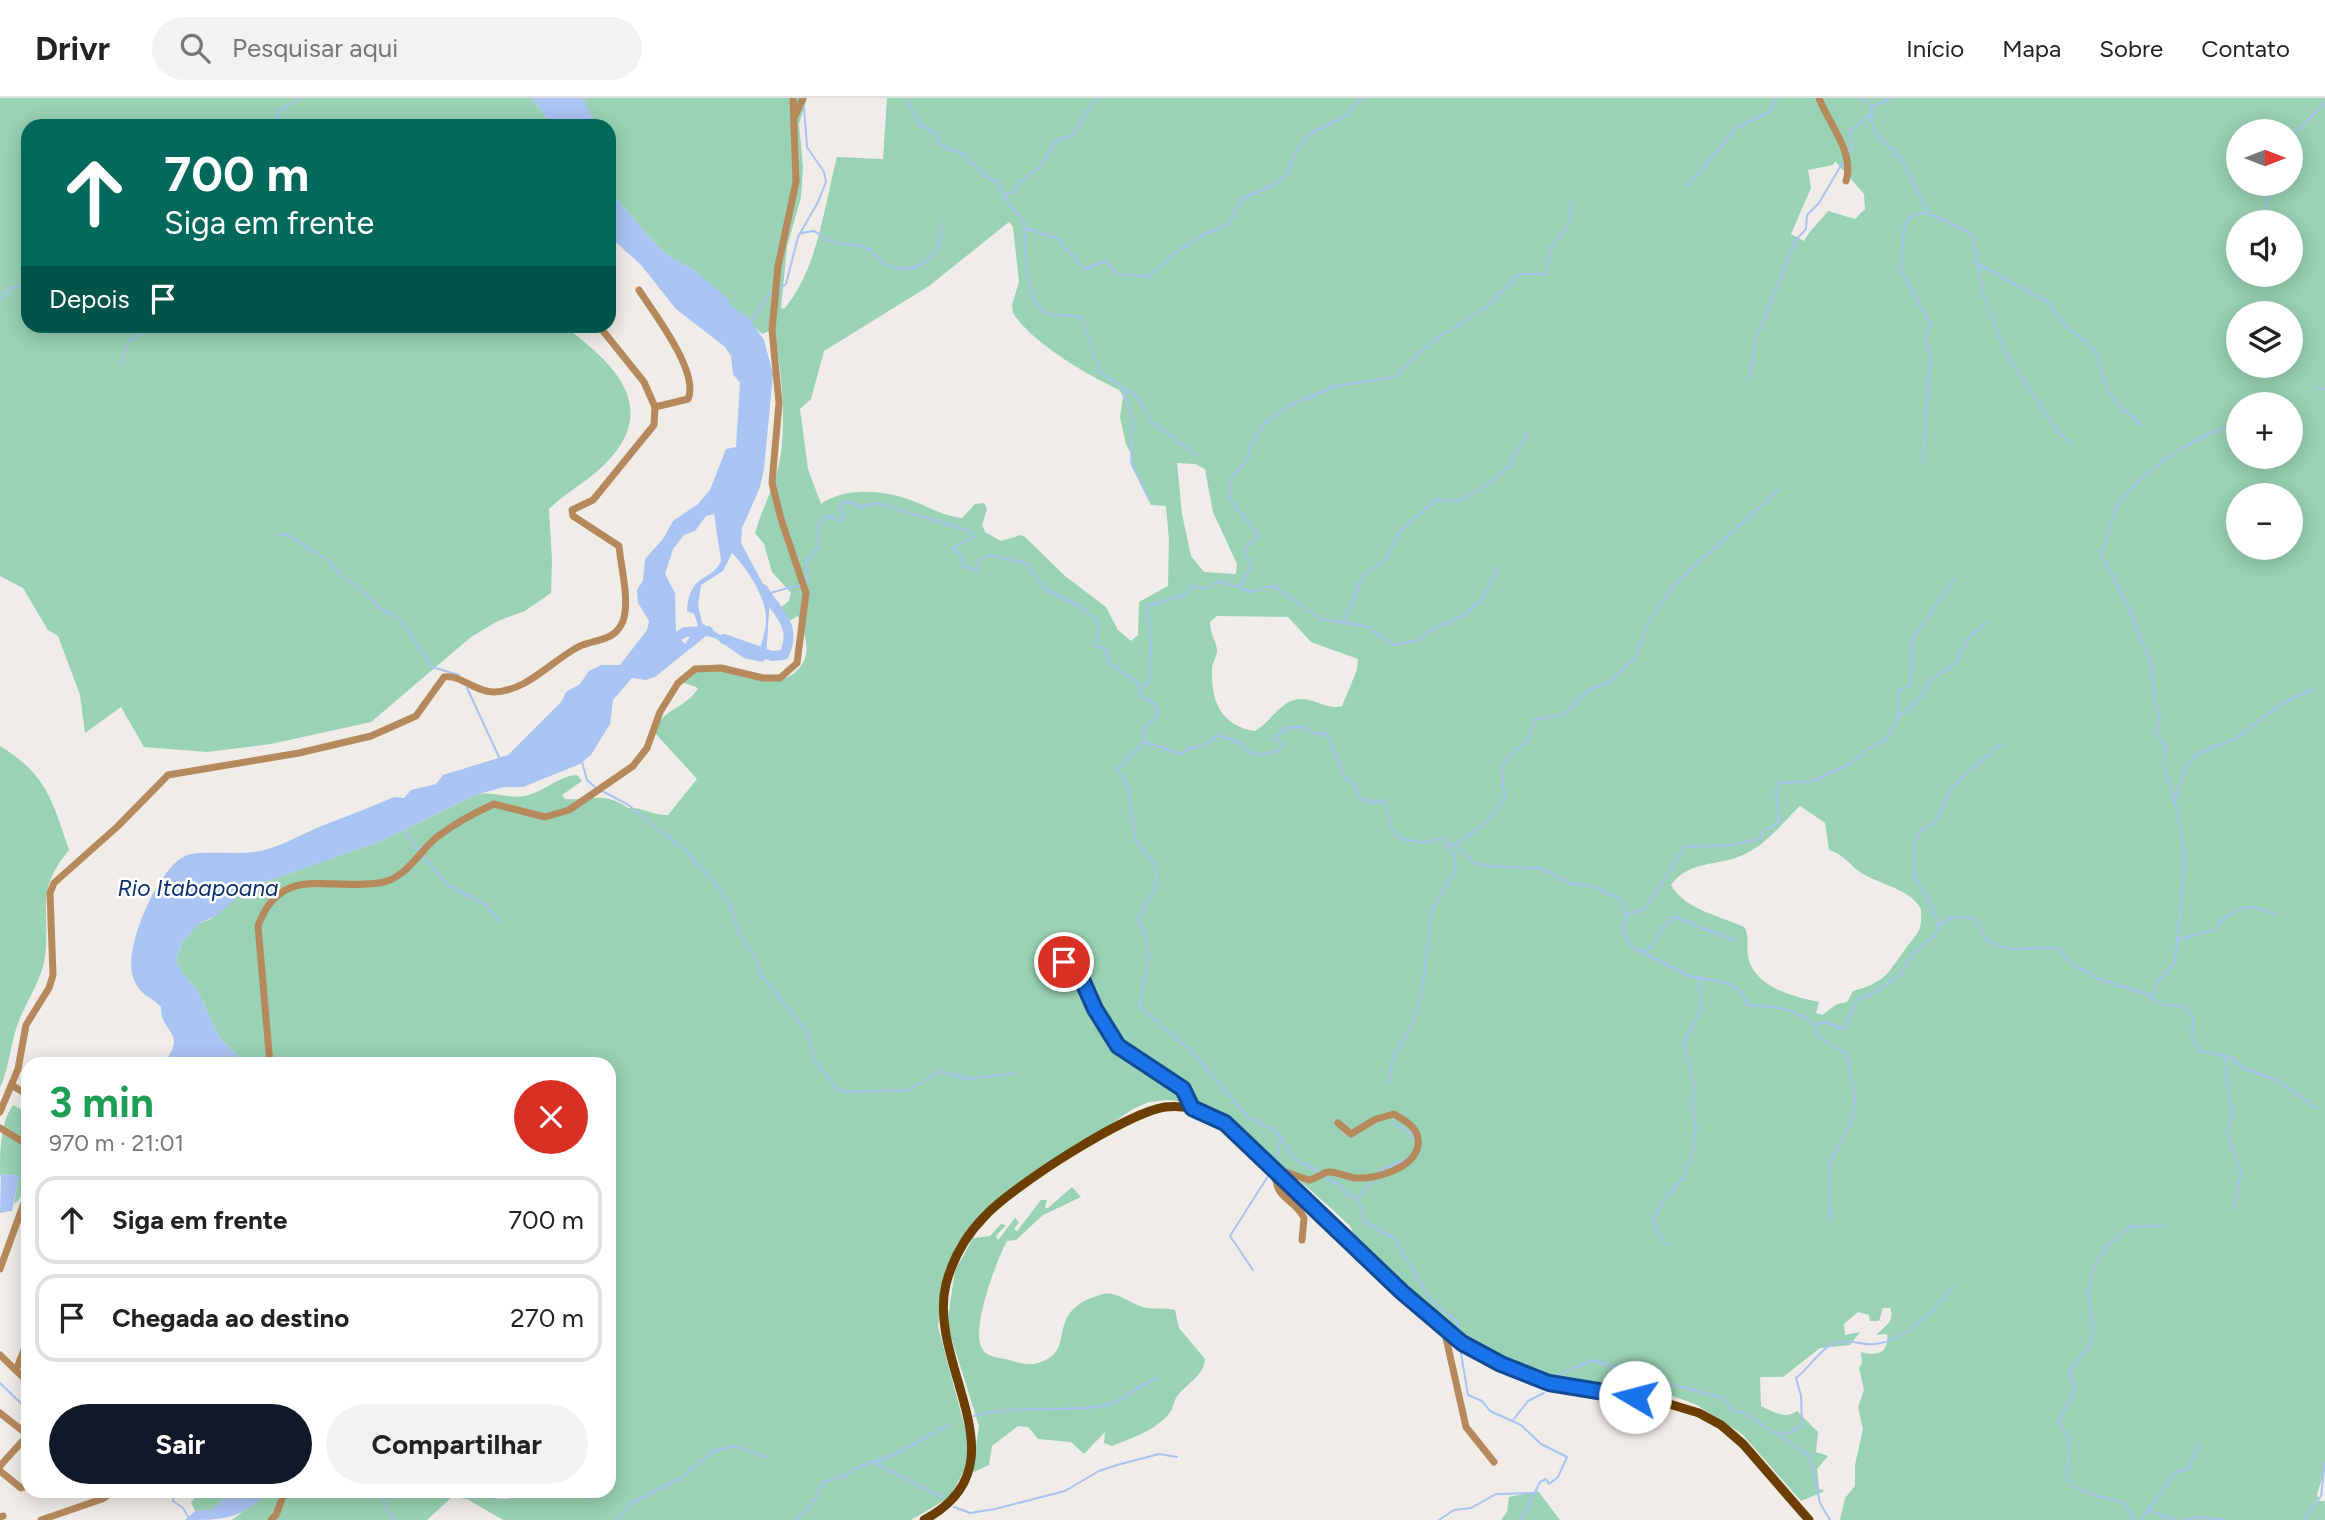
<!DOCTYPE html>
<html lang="pt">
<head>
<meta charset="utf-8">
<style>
	:root { --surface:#fff; --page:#f2f2f2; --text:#222; --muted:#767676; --line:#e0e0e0; --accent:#111827 }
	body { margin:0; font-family:Figtree,sans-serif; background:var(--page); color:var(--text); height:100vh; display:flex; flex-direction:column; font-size:26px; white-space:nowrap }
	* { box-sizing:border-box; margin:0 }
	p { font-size:23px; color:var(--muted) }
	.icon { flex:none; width:38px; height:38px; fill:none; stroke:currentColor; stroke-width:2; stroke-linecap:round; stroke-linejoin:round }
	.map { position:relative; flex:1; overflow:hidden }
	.details { position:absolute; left:21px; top:959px; width:595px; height:441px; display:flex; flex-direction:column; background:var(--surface); border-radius:21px; box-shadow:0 4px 18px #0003 }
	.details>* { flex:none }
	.hud { position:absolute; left:21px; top:21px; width:595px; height:214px; border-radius:21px; box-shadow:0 4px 18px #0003; background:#00695c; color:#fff; overflow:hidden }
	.needle { width:46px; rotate:90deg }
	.controls { position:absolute; left:2226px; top:21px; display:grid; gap:14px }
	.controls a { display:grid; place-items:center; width:77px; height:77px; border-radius:50%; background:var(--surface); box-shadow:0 4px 18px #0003; font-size:35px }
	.pin { position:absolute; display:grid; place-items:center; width:60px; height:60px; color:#fff; margin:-30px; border:4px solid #fff; border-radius:50%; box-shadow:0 2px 7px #0007 }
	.me { position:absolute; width:77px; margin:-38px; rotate:278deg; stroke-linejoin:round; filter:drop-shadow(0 0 5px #0008) }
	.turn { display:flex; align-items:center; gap:24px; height:147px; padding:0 28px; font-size:32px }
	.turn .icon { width:91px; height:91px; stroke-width:2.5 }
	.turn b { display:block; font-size:49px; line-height:60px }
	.then { display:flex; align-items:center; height:66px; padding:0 28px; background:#0003; gap:14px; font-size:26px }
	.round { display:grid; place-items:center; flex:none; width:74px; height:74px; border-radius:37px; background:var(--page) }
	.headline { display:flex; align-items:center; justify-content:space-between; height:119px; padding:0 28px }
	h1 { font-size:42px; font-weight:700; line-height:52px; color:#1e9e55 }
	.cta { display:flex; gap:14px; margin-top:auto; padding:14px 28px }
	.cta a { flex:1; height:80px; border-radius:42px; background:var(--accent); color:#fff; font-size:28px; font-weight:700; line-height:80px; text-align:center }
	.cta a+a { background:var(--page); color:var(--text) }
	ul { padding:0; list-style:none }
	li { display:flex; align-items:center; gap:21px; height:88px; margin:0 14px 10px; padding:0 14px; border:4px solid var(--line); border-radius:21px }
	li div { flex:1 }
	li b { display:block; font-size:26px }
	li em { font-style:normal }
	header { display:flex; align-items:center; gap:42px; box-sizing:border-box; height:98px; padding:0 35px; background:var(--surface); border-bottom:2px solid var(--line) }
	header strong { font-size:33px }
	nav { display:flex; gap:38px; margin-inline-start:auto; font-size:24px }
	.search { width:490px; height:63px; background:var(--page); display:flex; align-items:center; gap:18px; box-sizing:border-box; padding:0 24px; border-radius:38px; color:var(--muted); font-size:26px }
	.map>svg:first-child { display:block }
	.green { fill:#99d2b4; fill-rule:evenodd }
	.water { fill:#a9c3f2; fill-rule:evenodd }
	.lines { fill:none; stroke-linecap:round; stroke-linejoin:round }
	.stream { stroke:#a9c3f2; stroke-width:2 }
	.river { stroke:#a9c3f2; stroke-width:10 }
	.minor { stroke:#b6895c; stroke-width:7 }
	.major { stroke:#6c3e00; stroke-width:9 }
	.route-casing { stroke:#114b97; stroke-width:18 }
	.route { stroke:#1a73e8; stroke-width:12 }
	.labels { text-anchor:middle; stroke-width:5; stroke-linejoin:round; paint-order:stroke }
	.water-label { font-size:23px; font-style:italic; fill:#0a2e6f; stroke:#fff }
</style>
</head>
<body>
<header>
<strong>Drivr</strong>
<div class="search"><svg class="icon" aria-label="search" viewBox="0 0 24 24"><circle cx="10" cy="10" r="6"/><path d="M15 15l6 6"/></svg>Pesquisar aqui</div>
<nav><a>Início</a><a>Mapa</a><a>Sobre</a><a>Contato</a></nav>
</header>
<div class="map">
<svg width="2325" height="1422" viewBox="0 0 2325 1422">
	<rect width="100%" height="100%" fill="#f0ede8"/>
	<g class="green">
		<path d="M0 0H531L553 28H28V228H564C614 265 662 310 604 367 587 384 566 394 549 411L552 462 551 495 525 513 498 523 471 539 371 624 271 646 207 654 144 649 121 609 85 635 80 597 58 538 48 532 23 490 0 478Z"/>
		<path d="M583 0H807L799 26 803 69 801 99 787 149 781 210 784 211C818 171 824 109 837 59L883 61 887 0H2325V1372L2317 1396 2319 1403H2325V1422H1840L1845 1400 1855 1388V1367L1863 1331 1858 1309 1864 1292 1859 1270 1862 1266 1861 1254C1874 1258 1890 1257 1887 1236L1876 1237C1883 1229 1896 1224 1890 1210H1883L1879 1223H1870L1869 1217 1858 1214 1844 1226 1845 1237 1860 1234 1850 1247 1820 1250 1783 1279H1760L1761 1308C1774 1314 1785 1322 1797 1313L1818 1334 1816 1354 1828 1358 1817 1371 1819 1391 1824 1392 1823 1394 1801 1403 1742 1336 1697 1307 1673 1298 1556 1280 1483 1250 1442 1221 1355 1139 1350 1128 1334 1113 1227 1019 1195 1005 1167 1002 1149 1004 1133 1011 988 1110 971 1127 956 1148 941 1193 938 1229 969 1345 965 1371 950 1399 911 1422H503L467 1401 452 1399 427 1422H232L268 1393H476C494 1407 523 1399 543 1393 558 1388 592 1393 609 1393V966H246L219 939 198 893 182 875 176 862 182 845 198 826 211 821 245 791 379 744 475 697C492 692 506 701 524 698 543 695 558 678 577 677L582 683 562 697 565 701C591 703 603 693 628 710 643 709 654 718 668 717L697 681 656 636C656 612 687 611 698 590L679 583C688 576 697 572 709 572 738 571 778 598 800 569 813 553 804 534 798 518L785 525 780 510 789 503 791 495 772 474 764 446 755 435C761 413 773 392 778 370 788 330 781 270 774 231L762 236 695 173 663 154 617 102 609 83V28H596ZM2238 33H2291V86H2238ZM1835 63 1864 96 1865 111 1855 121 1828 113C1819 125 1811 130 1804 143L1791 136 1811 90 1808 72 1833 67ZM1009 124 1013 129 1019 184 1012 207 1013 215C1032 245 1087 277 1119 292L1123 298 1120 319 1126 346 1132 358 1131 367 1151 407 1166 408 1169 442 1168 488 1139 504 1138 537 1131 543 1118 532 1106 509 1065 478 1025 439 1021 437 1001 443 985 434 982 427 987 411 984 405 975 406 962 420C942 418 928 408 910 402 882 392 846 389 821 406L808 371 800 311 811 301 824 253 929 188ZM2238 124H2291V177H2238ZM2238 215H2291V268H2238ZM2238 306H2291V359H2238ZM1177 365 1195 366 1205 371 1213 414 1237 466 1236 476 1204 474 1191 458 1182 416ZM2238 397H2291V450H2238ZM1217 518 1288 519 1311 544 1358 561 1357 572 1342 608C1325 613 1312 597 1294 602 1279 606 1269 625 1255 633 1222 628 1211 605 1212 572 1212 565 1218 557 1217 551 1215 541 1210 535 1210 524ZM1800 708 1825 725 1829 752C1843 756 1849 766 1860 774 1879 787 1910 790 1921 811 1922 834 1919 833 1906 850 1887 876 1886 884 1853 893L1847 904 1837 906 1822 917 1816 915 1819 904C1793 899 1752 888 1748 857 1746 846 1750 838 1744 829 1720 818 1684 811 1671 787 1690 761 1719 769 1745 756 1768 745 1782 725 1800 708Z"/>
		<path d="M0 648C47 677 52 702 69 752 34 794 51 812 45 859 41 885 25 904 17 928 10 949 9 970 0 990Z"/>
		<path d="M28 1005C28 1027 35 1094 14 1106L19 1078 1 1076 0 1079C0 1055 0 1025 13 1007L21 1011Z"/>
		<path d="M1072 1089 1081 1099 1043 1117 1016 1142 1007 1143C996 1163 974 1224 980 1245 983 1258 994 1259 1005 1261 1017 1264 1029 1269 1041 1264 1079 1251 1041 1213 1103 1196 1117 1193 1131 1206 1143 1209 1153 1212 1164 1209 1175 1212L1179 1230 1205 1261C1204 1277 1189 1284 1179 1296 1173 1302 1174 1310 1169 1316 1154 1333 1132 1340 1112 1348L1104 1345 1105 1334 1084 1356 1071 1344 1038 1341 1028 1329 1018 1328 992 1348 989 1367 972 1375 979 1328 947 1226 955 1173 973 1140 990 1138 1001 1126 1006 1127 996 1138 998 1142 1015 1120 1019 1124 1014 1131 1017 1133 1041 1102H1047L1045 1110H1048Z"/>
		<path d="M202 1393H233L211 1412 195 1413 191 1404Z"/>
		<path d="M1538 1393 1560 1422H1501L1507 1414 1509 1399Z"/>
	</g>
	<g class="water">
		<path d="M531 0H583L596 28H553Z"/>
		<path d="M609 79 617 102 663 154 695 173 726 199 733 209 748 219 764 242 773 276 764 371 760 389 742 430 741 445 770 499 766 561 762 564 744 560 715 540 706 538 655 579 646 582 632 580 613 602 610 626 591 657 580 666 523 689H504L475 697 379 744 245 791 218 817 198 826 182 845 176 862 182 875 198 893 219 939 246 966H166C167 959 173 952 174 945 175 932 160 928 161 909 149 896 140 899 133 879 123 851 158 770 185 758 198 752 236 757 254 754 277 751 298 738 319 729 344 719 369 710 394 699L404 700 411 692 436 686 443 677 508 657 562 603 566 594 580 586 589 573 601 567H620L647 532 649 523 638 505 637 492 643 482 645 461 663 441 673 423 698 406 710 392 726 351 736 349 740 285 733 276 731 258 725 249 676 211 641 167 609 138ZM714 416 721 462C713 485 690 472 687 513L694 516 698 527 685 546 676 537 675 495 665 476 673 451 684 437 695 433 706 418ZM732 455C746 469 765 497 766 519 767 532 761 545 758 557L744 553 702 525 698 507 701 487 723 473Z"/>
		<path d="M1 1076 19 1078 12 1113 0 1115Z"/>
		<path d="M233 1393H268C241 1422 224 1422 185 1422L195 1413 211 1412Z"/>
	</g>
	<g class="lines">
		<g class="stream">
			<path d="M905 0 922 28 934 34 941 47 965 57 985 78 998 85 1009 106 1024 122C1025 142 1022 207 1049 216 1059 219 1071 215 1082 220L1100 274 1137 299 1152 324 1198 358"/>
			<path d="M1861 0 1872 7V25L1876 36 1901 60 1927 113"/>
			<path d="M1874 8 1891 0"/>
			<path d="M274 28 279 13 300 0"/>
			<path d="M2291 39 2325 5"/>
			<path d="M1851 53 1850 33 1872 15"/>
			<path d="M1687 89 1736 30 1769 14 1777 0"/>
			<path d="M1004 96 1015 94 1020 84 1041 68 1055 43 1073 37 1096 0"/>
			<path d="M2258 124 2274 86"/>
			<path d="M1025 130 1057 140 1085 171 1106 163 1118 176 1149 179 1172 157 1203 137 1228 127 1241 101 1275 86 1286 77 1297 52 1310 36 1346 18 1362 0"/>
			<path d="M801 135 814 133C820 136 825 142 833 144 844 147 860 145 870 152 879 159 883 168 896 170 922 176 949 148 939 124"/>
			<path d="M1978 166 2048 204 2064 226 2095 252 2108 293 2120 309 2142 327"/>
			<path d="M780 190 786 186 798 139 818 104 826 84 824 74 807 49 804 9"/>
			<path d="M0 202 9 191 28 185"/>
			<path d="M750 225 770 195"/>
			<path d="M120 267 129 243 151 228"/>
			<path d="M1749 282 1757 238 1796 142 1806 131 1807 117 1819 105 1843 64"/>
			<path d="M1123 290 1133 324 1131 364 1149 401"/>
			<path d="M2317 290 2325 291"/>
			<path d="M1923 364 1930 258 1925 239 1930 225 1900 171 1905 126 1912 118 1926 114 1972 136 1983 196 2005 254 2058 334 2072 347"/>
			<path d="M278 437 286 436 328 462 342 479 357 488 381 511 401 522 432 569 459 577"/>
			<path d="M807 484 806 464 819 448C819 435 813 427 827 418L842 423 844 419 839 409 846 403 861 409 877 405 969 433 973 439 952 451 960 456 964 468 977 473 980 462 988 457 1026 465 1045 491 1082 510 1098 525 1096 547 1106 552 1109 565 1136 583 1141 598 1154 605 1159 614 1156 620 1144 629V645L1117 672 1127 685 1136 743 1154 765 1156 774 1155 791 1138 821 1145 834 1149 860 1139 908 1195 957 1248 1019 1276 1033 1294 1060 1320 1074"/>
			<path d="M1237 488 1249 494 1274 488 1320 521 1365 528 1394 547 1419 542 1429 533 1465 517 1482 501 1499 469"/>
			<path d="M1240 488 1251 469 1244 451 1259 438 1231 403 1229 392 1232 379 1247 363 1250 349 1264 326 1287 309 1336 288 1394 279 1434 242 1487 209 1519 176H1547L1550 151 1570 124 1572 102"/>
			<path d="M767 496 802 486"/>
			<path d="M1344 523 1363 478 1386 461 1399 435 1435 402 1459 403 1490 385 1510 367 1527 335"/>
			<path d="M467 590 499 659"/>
			<path d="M1141 590 1149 583 1151 548 1147 508 1185 497 1192 488 1205 491 1219 483 1234 488"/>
			<path d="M1899 619 1918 602 1932 581 1956 565 1968 541 1986 524"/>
			<path d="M1145 644 1180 656 1193 649 1204 648 1218 637 1241 645 1248 654 1263 657 1280 652 1281 645 1274 641 1286 630 1305 629 1315 636H1327L1344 678 1353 685 1360 700 1372 705 1384 702C1390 718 1387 740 1408 742 1414 743 1424 745 1431 744 1438 743 1439 738 1446 740V747L1455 758 1456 771 1432 812 1422 893 1411 929 1393 959 1389 986"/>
			<path d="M582 664 587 682 595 689"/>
			<path d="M602 693 627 706 686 753 719 790 731 809 739 836 755 858 762 878 807 934 815 963 837 991 848 994 909 992 940 973 968 981 1016 975"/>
			<path d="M2174 705C2179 692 2182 674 2190 664 2203 649 2218 650 2233 641 2261 624 2280 601 2313 592"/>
			<path d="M404 733 418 752"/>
			<path d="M1449 747H1455L1487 724 1505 700 1501 672 1507 661 1529 640 1535 621 1562 618 1589 592 1609 584 1635 560 1649 523 1675 486 1778 392"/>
			<path d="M1455 747 1475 765 1485 768 1541 770 1571 786 1593 788 1620 801 1626 812 1623 833 1632 849 1690 878 1730 886 1742 895 1748 907C1773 908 1794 910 1814 926L1817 938 1847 956 1855 1001 1852 1023 1829 1066 1831 1124"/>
			<path d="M424 759 448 787 486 807 499 823"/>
			<path d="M1626 817 1645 811 1685 749 1732 747 1760 741 1763 734 1779 724 1776 692 1779 685 1813 683 1850 666 1868 651 1887 640 1898 619V594L1911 586 1912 542 1954 481"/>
			<path d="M1938 828 1953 819 1972 820C1980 826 1979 835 1988 842 2011 858 2032 847 2058 850L2075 869 2085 872 2096 880 2146 896 2163 907 2184 908 2193 919 2192 942 2200 953 2231 959 2243 970 2276 982 2317 1010"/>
			<path d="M2176 842 2214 832C2233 808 2246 803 2276 817"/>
			<path d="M1644 854C1659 845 1658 828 1675 819L1736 843"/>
			<path d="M2152 899 2158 883 2175 865C2178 826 2186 786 2183 746 2181 723 2170 685 2163 662L2166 649 2156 635 2160 619 2154 604 2152 567 2126 504 2100 454C2111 438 2109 420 2120 404 2144 371 2199 336 2238 325"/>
			<path d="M1815 927 1825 924 1843 931 1857 902 1877 893 1900 877 1912 856 1935 838 1938 828 1933 810 1914 778V743L1921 733 1936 723 1953 688 2001 646"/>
			<path d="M2223 958 2227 966V987L2233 1011 2227 1036 2241 1074 2234 1112"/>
			<path d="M1392 1024 1410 1035 1415 1043"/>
			<path d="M1276 1063 1281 1038"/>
			<path d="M1379 1073 1405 1062"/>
			<path d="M1325 1080 1340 1087 1347 1097 1357 1100"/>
			<path d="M1373 1082 1358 1100 1365 1124 1394 1140 1430 1201 1457 1224 1462 1241"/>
			<path d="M1665 1146 1652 1124 1665 1100 1685 1078 1692 1057 1696 1030 1692 1008 1694 987 1683 945 1701 912 1699 881"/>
			<path d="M1253 1172 1230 1138 1270 1075"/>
			<path d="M1460 1249 1468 1297 1482 1303 1490 1313 1521 1327 1541 1346 1567 1359 1558 1379 1549 1386 1546 1381 1540 1384 1521 1422"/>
			<path d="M1555 1278 1594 1262 1632 1276 1723 1300 1732 1312 1742 1314 1809 1357 1820 1405 1830 1422"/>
			<path d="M0 1285 28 1312"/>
			<path d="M974 1318C1017 1306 1061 1315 1104 1308 1119 1306 1140 1286 1157 1280"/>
			<path d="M1513 1322 1528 1303 1544 1295"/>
			<path d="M1777 1336 1792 1334 1802 1327 1801 1298 1796 1280C1808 1271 1819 1253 1832 1246 1847 1239 1860 1248 1876 1246 1907 1242 1935 1212 1954 1188"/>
			<path d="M875 1365 941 1399"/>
			<path d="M175 1393 173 1403 183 1410 190 1422"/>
			<path d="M382 1393 385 1409 395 1422"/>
			<path d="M954 1409 970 1415 995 1411 1065 1393 1099 1373 1117 1367 1159 1356 1177 1359"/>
			<path d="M2149 1412 2175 1422"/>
			<path d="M618 1422 630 1406 681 1380 713 1353 734 1348 767 1359"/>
			<path d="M796 1422 817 1399 823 1384 845 1378 858 1369 889 1359 949 1327"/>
			<path d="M1439 1422 1454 1412 1471 1410 1496 1396 1536 1395"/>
			<path d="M2133 1422 2125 1405C2106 1400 2090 1398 2072 1387L2067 1379 2069 1340 2058 1325 2074 1292 2070 1272 2091 1246 2093 1228 2088 1193 2093 1171 2104 1151 2130 1129 2163 1128"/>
			<path d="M2141 1422 2175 1375 2188 1371 2200 1345"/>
			<path d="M2184 1422 2199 1419 2223 1422"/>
			<path d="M2304 1422 2321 1398 2325 1364"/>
		</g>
		<g class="river">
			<path d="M724 541 772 558 784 557C798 527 777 515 763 491"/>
			<path d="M667 545 685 534 708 533"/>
		</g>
		<g class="minor">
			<path d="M1819 0C1828 25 1855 54 1846 83"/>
			<path d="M795 18 803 0"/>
			<path d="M639 192C653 214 700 274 688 301L655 309"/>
			<path d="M1064 864V870C1068 871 1076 872 1079 875 1091 884 1098 920 1107 935 1127 966 1182 971 1192 1010"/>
			<path d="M270 966 258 828C281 763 333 795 384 784 406 779 420 753 437 739 454 726 474 715 494 706L545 719 569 712 633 668 647 650 660 614 678 585 695 571 721 570 763 580H780L797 565 806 495 781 421 772 385 779 305 772 232 778 168 796 84 793 0"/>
			<path d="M13 988 28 997"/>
			<path d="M0 1014 18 971 26 927 49 890 53 877 50 795 54 785 118 728 168 677 299 655 371 638 416 618 444 579C460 576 475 594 494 594 527 593 550 564 578 549 594 541 615 544 623 523 630 502 621 470 619 448L573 418 572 412 593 402 654 327 655 309 644 284 599 228"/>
			<path d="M0 1030 28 1047"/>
			<path d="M1302 1142 1304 1120C1293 1098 1273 1103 1276 1071L1309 1082C1316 1081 1322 1075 1328 1074 1336 1073 1347 1079 1355 1080 1376 1081 1413 1071 1418 1048 1421 1031 1407 1024 1394 1016L1376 1021 1351 1036 1338 1025"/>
			<path d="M0 1171 28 1094"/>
			<path d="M1444 1231 1466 1329 1494 1364"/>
			<path d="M0 1257 28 1284"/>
			<path d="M16 1272 28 1242"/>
			<path d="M0 1315 28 1337"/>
			<path d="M0 1368 28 1337"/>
			<path d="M0 1373 21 1390 28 1387"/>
			<path d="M0 1419 3 1418"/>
			<path d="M41 1422 102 1401 115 1393"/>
			<path d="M271 1422 276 1417 285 1393"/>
		</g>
		<path class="major" d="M924 1422C1028 1367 926 1268 946 1186 953 1160 966 1137 985 1118 1013 1088 1126 1015 1165 1009 1188 1006 1206 1014 1225 1025L1401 1194 1462 1245 1501 1266 1549 1285 1656 1302 1699 1315 1721 1327 1743 1346 1809 1422"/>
	</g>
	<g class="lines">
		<defs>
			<path id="route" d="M1064 864 1063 870 1079 875 1095 911 1118 948 1183 991 1192 1010 1225 1025 1402 1194 1462 1245 1501 1266 1549 1285 1635 1299"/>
		</defs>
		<use href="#route" class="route-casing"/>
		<use href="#route" class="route"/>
	</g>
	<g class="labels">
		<g class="water-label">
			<text x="198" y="798">Rio Itabapoana</text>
		</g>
	</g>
</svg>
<div class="controls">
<a><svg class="needle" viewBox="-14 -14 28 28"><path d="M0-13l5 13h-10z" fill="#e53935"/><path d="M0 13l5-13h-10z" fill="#767676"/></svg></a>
<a><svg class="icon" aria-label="sound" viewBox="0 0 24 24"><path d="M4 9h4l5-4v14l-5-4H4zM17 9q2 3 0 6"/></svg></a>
<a><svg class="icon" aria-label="layers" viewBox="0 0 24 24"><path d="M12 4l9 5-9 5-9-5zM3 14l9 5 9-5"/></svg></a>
<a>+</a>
<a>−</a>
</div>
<div class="pin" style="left:1064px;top:864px;background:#d93025"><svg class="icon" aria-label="arrive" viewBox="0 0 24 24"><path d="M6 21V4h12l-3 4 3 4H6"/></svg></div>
<svg class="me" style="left:1635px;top:1299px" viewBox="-20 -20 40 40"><circle r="19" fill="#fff"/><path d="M0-13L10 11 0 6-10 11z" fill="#1a73e8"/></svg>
<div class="hud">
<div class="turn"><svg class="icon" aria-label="ahead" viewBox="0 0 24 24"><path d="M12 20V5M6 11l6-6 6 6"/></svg><div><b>700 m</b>Siga em frente</div></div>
<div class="then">Depois<svg class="icon" aria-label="arrive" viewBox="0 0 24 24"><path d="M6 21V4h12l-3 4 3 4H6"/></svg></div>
</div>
<section class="details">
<div class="headline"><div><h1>3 min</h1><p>970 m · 21:01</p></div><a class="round" style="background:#d93025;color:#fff"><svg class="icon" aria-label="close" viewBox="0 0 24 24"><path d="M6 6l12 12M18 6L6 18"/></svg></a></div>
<ul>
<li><svg class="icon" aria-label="ahead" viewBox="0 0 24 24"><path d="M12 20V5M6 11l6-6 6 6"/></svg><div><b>Siga em frente</b></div><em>700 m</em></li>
<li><svg class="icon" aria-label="arrive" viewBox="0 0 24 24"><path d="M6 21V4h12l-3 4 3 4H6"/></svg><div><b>Chegada ao destino</b></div><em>270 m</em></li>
</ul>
<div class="cta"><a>Sair</a><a>Compartilhar</a></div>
</section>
</div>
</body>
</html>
